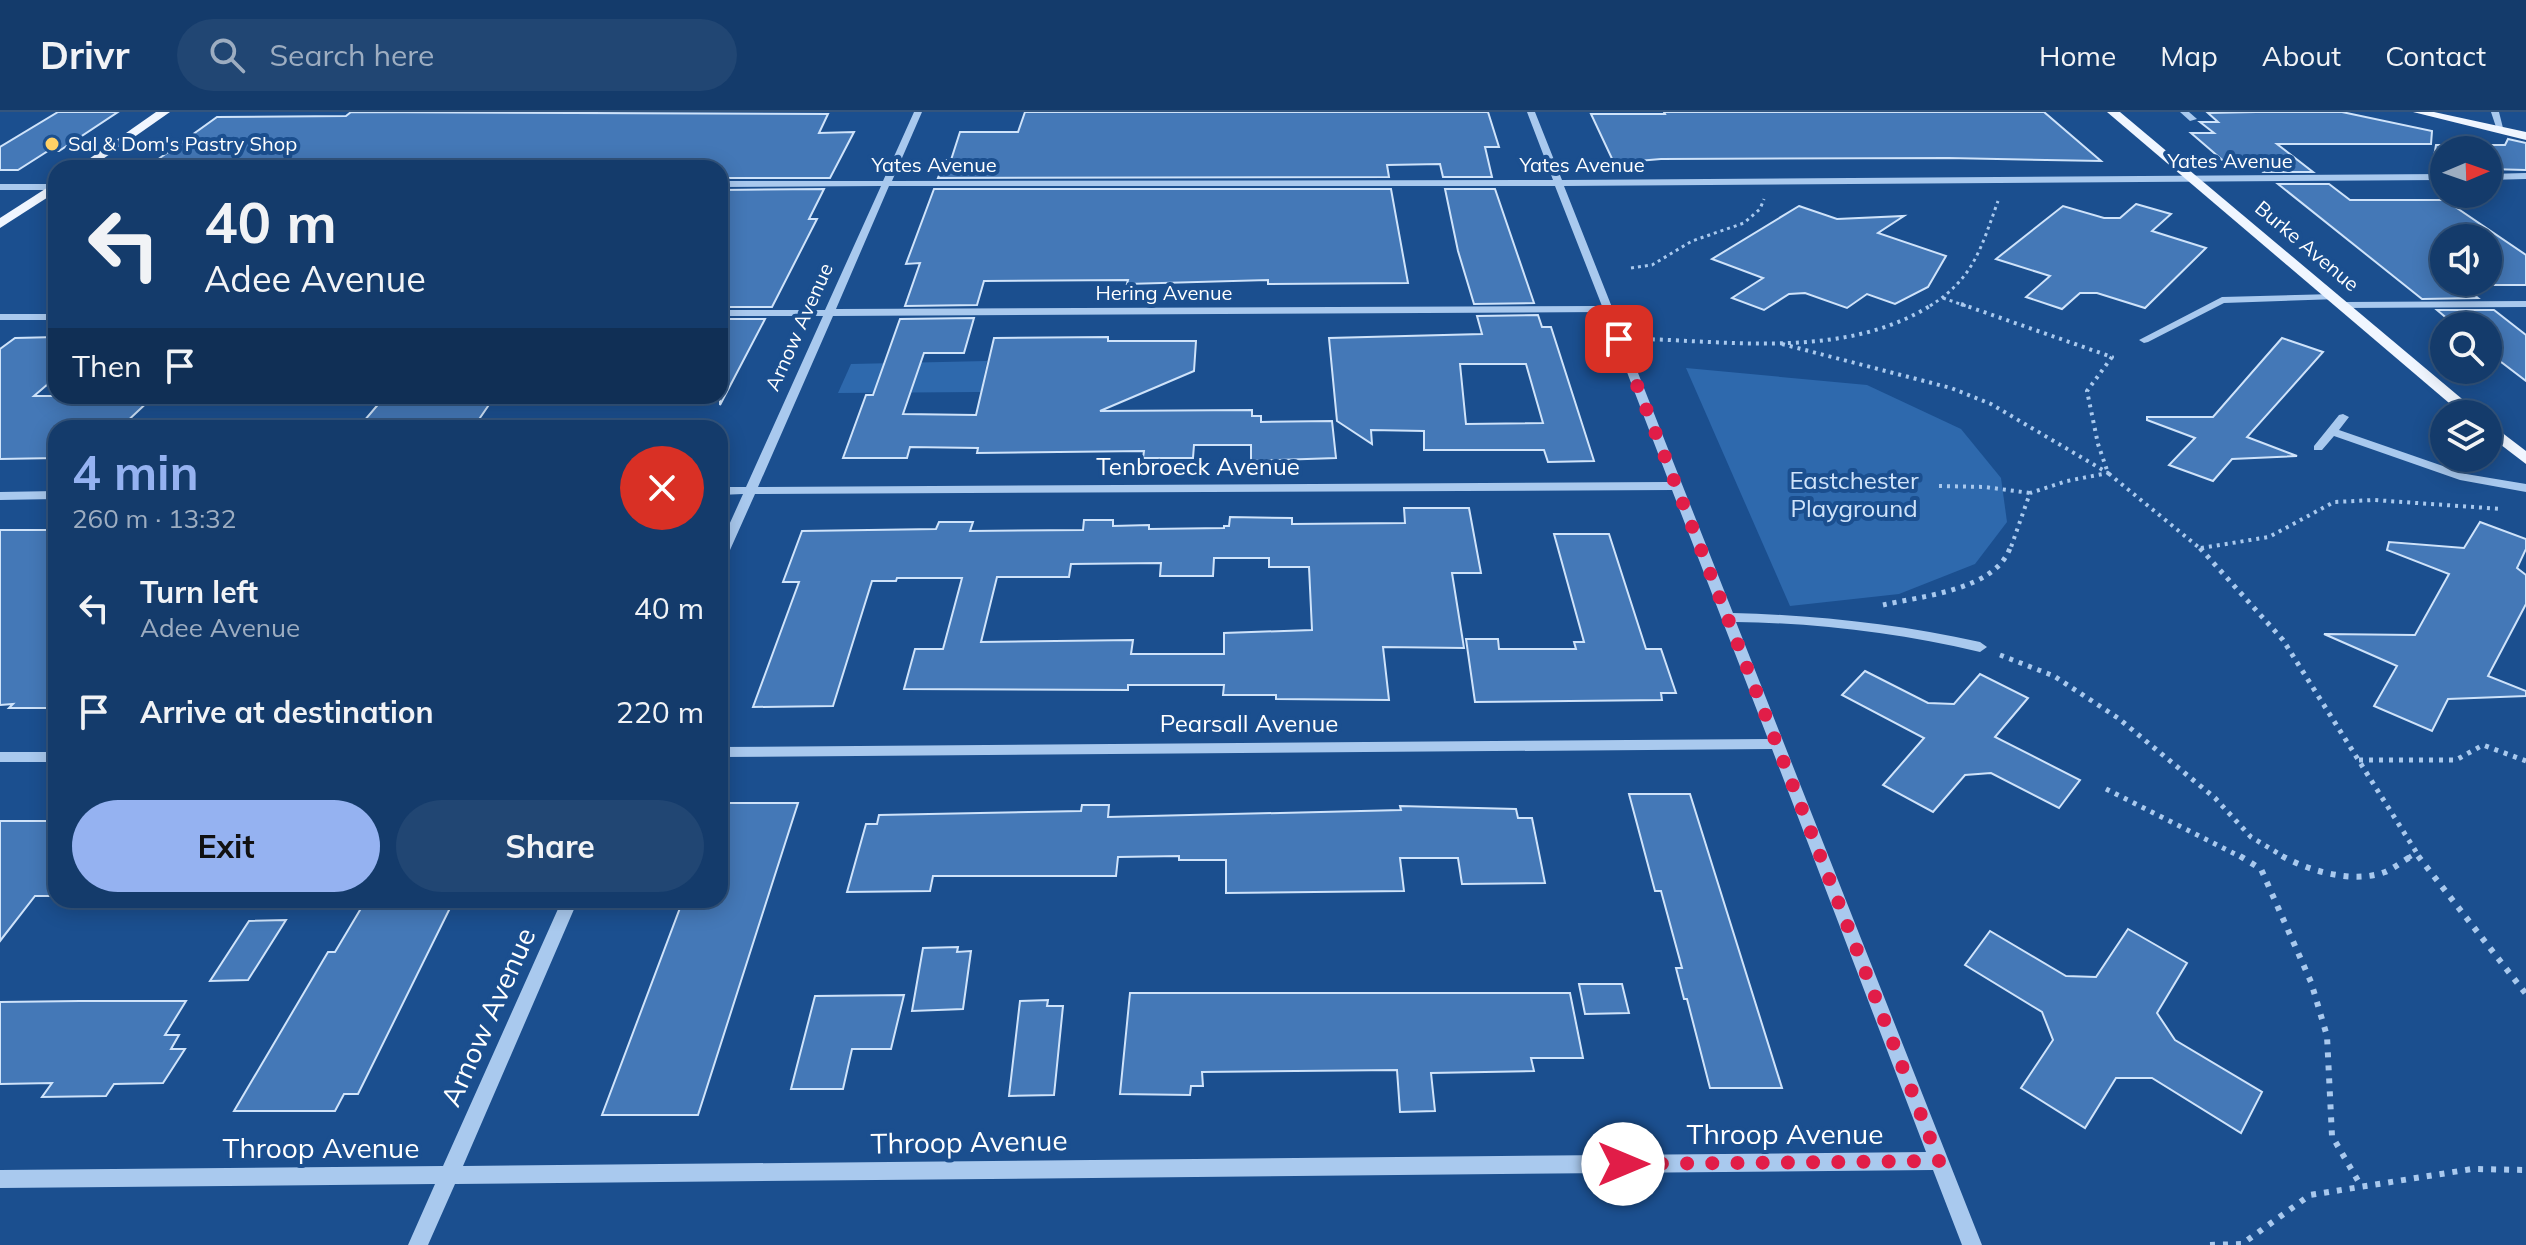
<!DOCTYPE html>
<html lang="en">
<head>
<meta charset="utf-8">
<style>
	:root { --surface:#143b6b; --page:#214673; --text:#f1f3f6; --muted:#9dadc1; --line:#33557e; --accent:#95b2f1 }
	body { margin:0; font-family:Mulish,sans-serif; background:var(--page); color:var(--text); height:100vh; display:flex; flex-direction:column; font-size:30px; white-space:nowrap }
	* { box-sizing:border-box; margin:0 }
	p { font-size:26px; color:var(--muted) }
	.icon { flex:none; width:44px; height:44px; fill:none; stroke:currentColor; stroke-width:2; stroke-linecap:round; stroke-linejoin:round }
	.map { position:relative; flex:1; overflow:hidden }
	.drawer { position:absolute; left:48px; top:308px; width:680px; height:488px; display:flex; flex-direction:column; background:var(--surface); border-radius:24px; box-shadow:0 4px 20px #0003,0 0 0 2px var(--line) }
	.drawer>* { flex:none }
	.guide { position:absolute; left:48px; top:48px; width:680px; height:244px; border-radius:24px; box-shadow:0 4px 20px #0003,0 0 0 2px var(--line); background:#143b6b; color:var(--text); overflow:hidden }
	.needle { width:52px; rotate:88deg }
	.tools { position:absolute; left:2430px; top:24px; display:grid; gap:16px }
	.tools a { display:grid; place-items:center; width:72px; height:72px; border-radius:50%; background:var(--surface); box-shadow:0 4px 20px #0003,0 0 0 2px var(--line); font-size:40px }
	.pin { position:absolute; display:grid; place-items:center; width:68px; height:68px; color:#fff; margin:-34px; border-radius:16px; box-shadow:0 4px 12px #0006 }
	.me { position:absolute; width:88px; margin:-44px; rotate:90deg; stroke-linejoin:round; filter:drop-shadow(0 0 6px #0008) }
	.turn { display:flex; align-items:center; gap:28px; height:168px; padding:0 24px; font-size:36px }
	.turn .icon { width:104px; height:104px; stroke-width:2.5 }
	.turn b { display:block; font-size:56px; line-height:68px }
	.then { display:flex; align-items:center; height:76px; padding:0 24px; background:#0003; gap:16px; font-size:30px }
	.round { display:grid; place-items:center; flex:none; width:84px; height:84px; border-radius:42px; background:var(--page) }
	.summary { display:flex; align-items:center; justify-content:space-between; height:136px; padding:0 24px }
	h1 { font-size:48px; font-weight:700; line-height:60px; color:var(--accent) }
	.action { display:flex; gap:16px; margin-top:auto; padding:16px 24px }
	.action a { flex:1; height:92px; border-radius:48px; background:var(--accent); color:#111; font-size:32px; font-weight:700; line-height:92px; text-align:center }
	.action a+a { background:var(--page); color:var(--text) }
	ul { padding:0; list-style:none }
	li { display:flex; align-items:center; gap:24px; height:104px; padding:0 24px }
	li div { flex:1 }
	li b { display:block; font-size:30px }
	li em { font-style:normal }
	header { display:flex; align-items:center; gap:48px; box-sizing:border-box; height:112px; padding:0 40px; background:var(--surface); border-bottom:2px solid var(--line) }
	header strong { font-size:38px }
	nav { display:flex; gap:44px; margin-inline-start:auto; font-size:28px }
	.search { width:560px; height:72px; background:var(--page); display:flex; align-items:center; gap:20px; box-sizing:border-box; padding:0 28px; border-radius:44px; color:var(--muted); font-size:30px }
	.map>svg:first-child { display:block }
	.green { fill:#2e69ad }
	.building { fill:#4478b7; stroke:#cfe3fa; stroke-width:2; fill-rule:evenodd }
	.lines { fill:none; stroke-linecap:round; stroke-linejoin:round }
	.path-far3 { stroke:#a9c9ee; stroke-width:3; stroke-dasharray:3 4; stroke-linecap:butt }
	.path-far2 { stroke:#a9c9ee; stroke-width:4; stroke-dasharray:3 5; stroke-linecap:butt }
	.path-far1 { stroke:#a9c9ee; stroke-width:5; stroke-dasharray:4 6; stroke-linecap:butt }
	.path { stroke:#a9c9ee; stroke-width:6; stroke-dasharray:5 8; stroke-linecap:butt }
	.minor { fill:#a9c9ee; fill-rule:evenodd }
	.major { fill:#f0f6ff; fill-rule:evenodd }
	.route { stroke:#e11d48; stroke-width:14; stroke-dasharray:0 25.2 }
	.poi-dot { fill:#ffd166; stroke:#1b4f8f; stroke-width:3 }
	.labels { text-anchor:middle; stroke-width:8; stroke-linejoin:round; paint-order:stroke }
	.far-poi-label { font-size:20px; fill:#fff; stroke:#1b4f8f; text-anchor:start }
	.far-street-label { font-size:20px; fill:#fff; stroke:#1b4f8f }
	.street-label { font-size:24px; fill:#fff; stroke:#1b4f8f }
	.park-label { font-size:24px; fill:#cfe3fa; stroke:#1b4f8f }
	.near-street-label { font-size:28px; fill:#fff; stroke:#1b4f8f }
</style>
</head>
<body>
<header>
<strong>Drivr</strong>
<div class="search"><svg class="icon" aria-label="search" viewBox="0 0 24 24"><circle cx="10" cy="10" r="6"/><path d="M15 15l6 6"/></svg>Search here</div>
<nav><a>Home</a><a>Map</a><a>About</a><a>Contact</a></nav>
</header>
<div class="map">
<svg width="2526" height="1133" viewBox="0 0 2526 1133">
	<rect width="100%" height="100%" fill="#1b4f8f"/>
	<g class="green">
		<path d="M987 249 981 280 838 281 851 252Z"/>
		<path d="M1686 256 1867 273 1961 317 2001 366 2007 410 1975 452 1899 482 1790 494Z"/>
	</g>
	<g class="building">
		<path d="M58 0H118L59 39H48L18 58H0V35Z"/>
		<path d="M351 0 828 2 819 21 854 20 830 66H720V55L146 56 217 5 346 4Z"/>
		<path d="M1025 0H1488L1499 35H1485L1492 65H1443L1440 52 1387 53 1389 65 938 66 945 48H951L960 20H1018Z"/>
		<path d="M1664 0H2044L2101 49 1948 46 1661 47 1614 51 1591 2H1665Z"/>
		<path d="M2256 0H2342L2432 19 2431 32H2277L2313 60H2263L2252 52H2227L2191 21H2214L2200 10H2218L2208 1Z"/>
		<path d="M2508 27 2526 31V58L2488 57V38H2444V47L2434 45 2436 33H2505Z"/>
		<path d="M2278 72H2329L2350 88H2445L2526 143V173H2461L2478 186 2422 187ZM2444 126H2488V170H2444Z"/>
		<path d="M824 77 809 107H817L772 195H720V78Z"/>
		<path d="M934 77H1391L1408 171 1268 172V168L1127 172 1128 168 984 169 977 193 905 194 920 151 906 152Z"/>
		<path d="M1445 77H1495L1534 191 1474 192 1458 139Z"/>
		<path d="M2136 92 2171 102 2152 119 2206 136 2145 196 2097 181H2080L2062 197 2026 185 2050 164 1996 147 2063 94 2104 106H2120Z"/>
		<path d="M1799 94 1837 107 1904 104 1878 121 1946 144 1928 175 1895 192 1867 182 1847 196 1805 181 1789 182 1764 198 1732 186 1763 166 1712 147Z"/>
		<path d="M2437 198H2494L2526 223V269L2488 240V214H2456Z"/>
		<path d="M1538 203 1542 215H1551L1594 349 1548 350 1544 338H1424V319L1371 318 1372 332 1337 309 1329 226 1482 222 1477 204ZM1460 252H1526L1543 311 1466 312Z"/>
		<path d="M974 206 964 241H924L903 302 976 303 994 226 1108 225V229H1196L1194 259 1100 299 1252 298V304H1261V310L1332 309 1336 346 1251 349V333H1194L1193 346H1143L1144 339 977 341 978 336 910 335 907 346H843L866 283H873L900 207Z"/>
		<path d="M720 207H765L720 293Z"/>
		<path d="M56 225V265L34 284H154L120 316H56V346L0 347V237L15 226Z"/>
		<path d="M2282 226 2323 240 2247 325 2297 344 2232 347 2213 369 2169 353 2195 326 2147 308V305H2213Z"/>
		<path d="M495 284 473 316H358L381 289Z"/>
		<path d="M1404 396H1469L1481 461H1452L1464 536 1383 535 1389 588 1276 587V583H1223L1224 573H1128V578L904 577 915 537H943L962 466H897L896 469H872L833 594 753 595 799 470H783L802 419 936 417 939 410H973L970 419 1083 418 1084 408H1113V414L1149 413V417L1224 416V414H1229L1230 405 1292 406V412L1405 411ZM1214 446H1269V455H1309L1312 518 1224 521V542H1131L1133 528 981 530 997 465H1069L1071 452 1161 451 1160 464H1213Z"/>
		<path d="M2480 410 2526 427V437L2517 456 2526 463V492L2488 564 2526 579V584L2448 587 2432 619 2374 594 2397 554 2324 522 2415 523 2449 462 2387 438 2389 430 2464 436Z"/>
		<path d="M0 418H56V596H9L13 592 0 593Z"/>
		<path d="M1554 422H1609L1646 537H1661L1676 581H1661L1662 588 1475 590 1466 527H1498L1499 537H1576L1574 530H1584Z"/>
		<path d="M1865 559 1928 591 1954 592 1980 562 2028 586 1995 625 2080 668 2059 696 1991 661 1965 663 1933 700 1883 673 1924 626 1842 583Z"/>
		<path d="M1629 682H1690L1782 976H1710L1687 887H1684L1676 856H1682L1661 779H1655Z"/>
		<path d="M720 691H798L698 1003H602L683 788H720Z"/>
		<path d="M1082 693H1109L1108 705 1401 698 1400 694 1516 697 1518 706H1532L1545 771 1462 772 1458 746H1400L1404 779 1226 781V748H1179V744L1118 745 1116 764H933L930 779 847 780 866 712H877L879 703 1081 699Z"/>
		<path d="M0 709H56V784H35L0 829Z"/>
		<path d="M366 788H454L358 982H344L335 999H234L328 840H335Z"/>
		<path d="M286 808 248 868 210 869 249 809Z"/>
		<path d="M2128 817 2187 851 2157 901 2175 928 2262 980 2241 1021 2152 966H2116L2085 1016 2021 976 2053 928 2042 900 1965 853 1990 819 2066 864 2096 865Z"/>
		<path d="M958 835 957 840 971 839 963 897 912 899 923 836Z"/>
		<path d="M1579 872H1622L1629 901 1585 902Z"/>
		<path d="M1130 881H1570L1583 946H1531L1534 959 1431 961 1435 999 1400 1000 1397 958 1202 960 1203 974H1191L1190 983 1120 982Z"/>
		<path d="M904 883 891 937H852L843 977H791L815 884Z"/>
		<path d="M1048 888 1047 894H1063L1054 983 1009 984 1020 889Z"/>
		<path d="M80 889H186L165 923H179L171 937H185L163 971 114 972 106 984 42 985 52 971 0 972V890Z"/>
	</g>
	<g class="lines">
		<g class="path-far3">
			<path d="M1631 156 1652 153 1692 129 1744 111 1760 97 1764 87"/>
			<path d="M1943 186 1966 194"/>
			<path d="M1930 194C1974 166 1981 136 1998 89"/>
		</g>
		<g class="path-far2">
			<path d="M1961 192 2112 245 2087 279 2098 332 2108 361 2202 438"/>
			<path d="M1644 227C1739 230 1849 246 1933 192"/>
			<path d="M1782 232 1951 276 1991 292 2108 361 2067 369 2030 381 2010 438"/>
			<path d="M1939 374 1985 375 2030 381"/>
			<path d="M2201 436 2269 425 2334 390 2374 388 2502 397"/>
		</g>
		<g class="path-far1">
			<path d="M2200 436 2283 528 2420 746"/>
			<path d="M1883 493C1922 484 1995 478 2010 436"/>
			<path d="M2000 543 2054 564 2118 606 2215 686 2251 725 2286 746"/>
			<path d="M2359 648H2456L2483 633 2526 649"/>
			<path d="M2106 677 2243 746"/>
			<path d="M2408 746 2416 741"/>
		</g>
		<g class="path">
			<path d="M2240 744 2261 757 2311 870 2327 924 2332 1024 2361 1074"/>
			<path d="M2282 744C2309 759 2354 772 2385 760 2394 756 2403 749 2412 744"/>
			<path d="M2418 744 2526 882"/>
			<path d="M2210 1133 2242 1132 2310 1083 2472 1057 2526 1058"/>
		</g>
		<g class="minor">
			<path d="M914 0H922L892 69 1553 68 1527 0H1535L1562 68 2444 62V68L1564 74 1733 501C1816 503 1898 512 1980 530L1987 535 1980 540C1899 521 1819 511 1736 510L1982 1133H1962L1933 1058 455 1072 428 1133H408L435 1072 0 1076V1058L443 1054 562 788H578L463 1054 1926 1040 1772 637 720 645V635L1768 627 1672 378 755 382 726 447 720 451V433L743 382 720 383V375H746L823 204H720V198H825L881 74 720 75V69H883ZM889 74H1555L1602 194 836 197ZM1604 200 1669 370 758 375 833 204Z"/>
			<path d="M2180 0H2189L2197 7 2190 9Z"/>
			<path d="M2491 0H2499L2504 20 2497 18Z"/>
			<path d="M2526 61V67L2488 68V62Z"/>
			<rect x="0" y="72" width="56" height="6"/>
			<path d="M2334 182 2338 183V187L2224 191 2148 230 2144 231 2139 228 2222 185Z"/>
			<path d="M2526 189V195L2344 196 2339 193 2344 190Z"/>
			<rect x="0" y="202" width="56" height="6"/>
			<path d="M2343 302 2349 305 2339 318 2466 362 2526 372V380L2460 368 2334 324 2322 338H2314V334L2339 303Z"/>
			<path d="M56 379V387L0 388V380Z"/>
			<rect x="0" y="640" width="56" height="10"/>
		</g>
		<g class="major">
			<path d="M156 0H170L90 56H76Z"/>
			<path d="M2107 0H2120L2480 302H2462Z"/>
			<path d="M2413 0H2434L2526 20V28Z"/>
			<path d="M56 70V80L0 116V106Z"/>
			<path d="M2488 310 2526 339V352L2488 323Z"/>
		</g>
	</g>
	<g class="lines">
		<path class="route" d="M1619 227 1939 1049 1623 1052"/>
	</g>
	<circle class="poi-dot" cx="52" cy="32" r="8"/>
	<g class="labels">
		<g class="far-poi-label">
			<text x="68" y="39">Sal &amp; Dom's Pastry Shop</text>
		</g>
		<g class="far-street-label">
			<text x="2230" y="56">Yates Avenue</text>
			<text x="934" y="60">Yates Avenue</text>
			<text x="1582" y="60">Yates Avenue</text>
			<text transform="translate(2307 134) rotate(40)" y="7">Burke Avenue</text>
			<text x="1164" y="188">Hering Avenue</text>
			<text transform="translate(799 215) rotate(-66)" y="7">Arnow Avenue</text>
		</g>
		<g class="street-label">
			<text x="1198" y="363">Tenbroeck Avenue</text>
			<text x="1249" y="620">Pearsall Avenue</text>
		</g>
		<g class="park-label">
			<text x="1854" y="377">Eastchester<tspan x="1854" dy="28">Playground</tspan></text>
		</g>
		<g class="near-street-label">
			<text transform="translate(488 905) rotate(-66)" y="10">Arnow Avenue</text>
			<text x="1785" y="1032">Throop Avenue</text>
			<text transform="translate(969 1030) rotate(-1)" y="10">Throop Avenue</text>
			<text x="321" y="1046">Throop Avenue</text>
		</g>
	</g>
</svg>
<div class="tools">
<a><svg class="needle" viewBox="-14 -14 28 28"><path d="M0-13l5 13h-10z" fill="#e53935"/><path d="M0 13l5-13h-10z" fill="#9dadc1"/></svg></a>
<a><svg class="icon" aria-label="sound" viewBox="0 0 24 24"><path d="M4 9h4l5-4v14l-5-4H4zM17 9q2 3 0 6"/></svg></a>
<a><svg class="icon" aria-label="search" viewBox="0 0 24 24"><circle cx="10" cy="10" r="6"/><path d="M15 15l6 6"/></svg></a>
<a><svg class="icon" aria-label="layers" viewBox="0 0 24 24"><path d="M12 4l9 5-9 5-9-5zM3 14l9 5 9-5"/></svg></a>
</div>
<div class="pin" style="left:1619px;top:227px;background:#d93025"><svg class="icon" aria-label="arrive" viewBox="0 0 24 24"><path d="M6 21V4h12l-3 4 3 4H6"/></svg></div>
<svg class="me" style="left:1623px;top:1052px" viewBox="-20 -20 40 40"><circle r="19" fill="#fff"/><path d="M0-13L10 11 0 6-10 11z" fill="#e11d48"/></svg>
<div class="guide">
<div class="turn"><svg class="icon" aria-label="left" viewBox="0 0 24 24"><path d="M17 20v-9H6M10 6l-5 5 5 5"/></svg><div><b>40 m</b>Adee Avenue</div></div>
<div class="then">Then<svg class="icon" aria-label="arrive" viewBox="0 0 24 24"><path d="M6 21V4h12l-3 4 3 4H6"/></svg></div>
</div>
<section class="drawer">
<div class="summary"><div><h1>4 min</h1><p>260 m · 13:32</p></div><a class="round" style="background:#d93025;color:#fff"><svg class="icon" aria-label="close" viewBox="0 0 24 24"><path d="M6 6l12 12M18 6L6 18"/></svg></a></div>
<ul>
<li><svg class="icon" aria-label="left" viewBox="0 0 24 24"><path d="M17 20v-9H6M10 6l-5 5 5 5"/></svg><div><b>Turn left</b><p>Adee Avenue</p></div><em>40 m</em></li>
<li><svg class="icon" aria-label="arrive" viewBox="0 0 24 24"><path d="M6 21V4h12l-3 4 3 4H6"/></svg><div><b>Arrive at destination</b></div><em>220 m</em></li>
</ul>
<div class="action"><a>Exit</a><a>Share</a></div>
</section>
</div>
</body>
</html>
